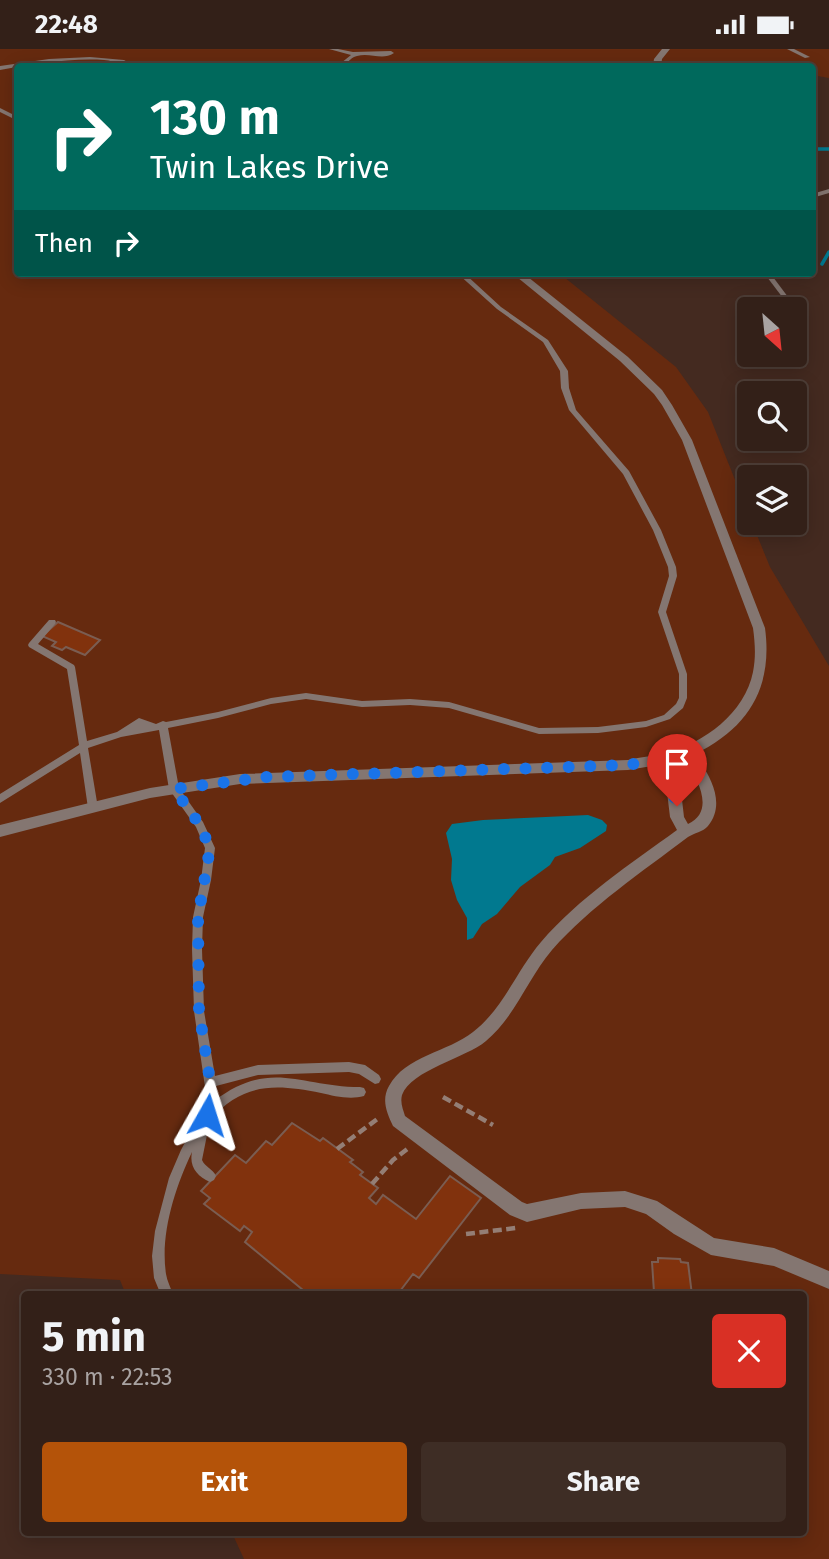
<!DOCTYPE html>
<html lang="en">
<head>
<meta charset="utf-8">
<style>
	:root { --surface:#332018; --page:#3e2d25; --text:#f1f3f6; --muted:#a9a3a2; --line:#4e3e37; --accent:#b45309 }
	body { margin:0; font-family:"Fira Sans",sans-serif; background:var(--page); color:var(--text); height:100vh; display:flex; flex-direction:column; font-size:26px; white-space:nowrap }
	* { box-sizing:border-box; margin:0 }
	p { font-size:23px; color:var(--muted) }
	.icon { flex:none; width:38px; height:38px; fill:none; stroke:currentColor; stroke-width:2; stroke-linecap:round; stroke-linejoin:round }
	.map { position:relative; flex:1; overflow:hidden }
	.details { position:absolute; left:21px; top:1242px; width:786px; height:245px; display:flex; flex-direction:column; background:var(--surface); border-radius:7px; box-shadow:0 4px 18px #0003,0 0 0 2px var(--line) }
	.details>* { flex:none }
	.banner { position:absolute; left:14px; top:14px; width:802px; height:214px; border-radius:7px; box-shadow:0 4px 18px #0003,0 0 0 2px var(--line); background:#00695c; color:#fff; overflow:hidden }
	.needle { width:46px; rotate:153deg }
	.controls { position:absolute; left:737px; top:248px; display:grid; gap:14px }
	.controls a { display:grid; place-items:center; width:70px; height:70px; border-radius:7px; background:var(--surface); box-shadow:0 4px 18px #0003,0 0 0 2px var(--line); font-size:35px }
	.pin { position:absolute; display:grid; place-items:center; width:60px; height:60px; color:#fff; margin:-72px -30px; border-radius:50% 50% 50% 0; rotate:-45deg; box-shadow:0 0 7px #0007 }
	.pin .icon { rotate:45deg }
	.me { position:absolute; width:77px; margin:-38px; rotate:6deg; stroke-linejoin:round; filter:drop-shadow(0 0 5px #0008) }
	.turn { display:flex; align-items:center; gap:24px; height:147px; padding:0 21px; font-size:32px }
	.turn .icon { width:91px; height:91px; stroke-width:2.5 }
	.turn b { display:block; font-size:49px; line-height:60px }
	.then { display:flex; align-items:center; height:66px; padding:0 21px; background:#0003; gap:14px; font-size:26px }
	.round { display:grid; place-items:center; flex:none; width:74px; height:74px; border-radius:7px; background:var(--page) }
	.summary { display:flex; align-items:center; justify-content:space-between; height:119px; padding:0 21px }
	h1 { font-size:42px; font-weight:700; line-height:52px }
	.cta { display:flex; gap:14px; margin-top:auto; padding:14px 21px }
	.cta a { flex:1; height:80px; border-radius:7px; background:var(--accent); color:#fff; font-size:28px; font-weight:700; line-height:80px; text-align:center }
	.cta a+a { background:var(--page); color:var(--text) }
	.status { display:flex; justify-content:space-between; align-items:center; height:49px; padding:0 35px; background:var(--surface); direction:ltr }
	.status svg { height:19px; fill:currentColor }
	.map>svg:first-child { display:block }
	.green { fill:#662a0f }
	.water { fill:#01798f }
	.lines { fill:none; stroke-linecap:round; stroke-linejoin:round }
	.stream { stroke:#01798f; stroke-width:3.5 }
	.building { fill:#81320d; stroke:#7a5d52; stroke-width:2 }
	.path { stroke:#947e75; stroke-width:4.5; stroke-dasharray:9 4.5; stroke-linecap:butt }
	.service { fill:#847671; fill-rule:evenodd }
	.minor { fill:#847671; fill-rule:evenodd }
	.route { stroke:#1a73e8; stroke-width:12; stroke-dasharray:0 21.6 }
</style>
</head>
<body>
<div class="status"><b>22:48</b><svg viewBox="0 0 49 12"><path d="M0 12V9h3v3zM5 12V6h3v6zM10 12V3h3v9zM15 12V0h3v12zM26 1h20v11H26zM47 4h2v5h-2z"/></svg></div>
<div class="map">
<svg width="829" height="1510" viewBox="0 0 829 1510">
	<rect width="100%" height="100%" fill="#442a20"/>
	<path class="green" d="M0 0H829V29L812 26V18H18V224H559L676 318 708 363 749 466V474H752L770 518 829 617V1510H244L232 1484H803V1246H126L120 1231 0 1225Z"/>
	<path class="water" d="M588 766 602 771 607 776 606 782 580 799 555 808 550 816 520 838 497 865 482 875 473 889 467 891V869L457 851 451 831 452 810 446 784 452 775 483 771Z"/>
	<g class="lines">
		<g class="stream">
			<path d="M812 100H829"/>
			<path d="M822 215 829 203"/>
		</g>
	</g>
	<g class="building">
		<path d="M58 573 100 591 85 606 66 598 62 601 52 597 56 593 42 587Z"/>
		<path d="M292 1074 320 1092 323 1089 353 1111 350 1113 363 1123 360 1126 378 1139 369 1149 376 1155 383 1146 416 1170 450 1127 481 1149 419 1229 413 1225 397 1246H309L245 1193 252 1183 244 1177 240 1182 204 1155 210 1149 201 1142 235 1106 246 1114 266 1092 272 1096Z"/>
		<path d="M658 1209 680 1210 681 1213 688 1214 692 1246H613V1242L654 1243 652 1213H658Z"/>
	</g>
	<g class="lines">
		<g class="path">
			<path d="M443 1048 493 1076"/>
			<path d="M337 1100 380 1068"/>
			<path d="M372 1135 393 1111 410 1098"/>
			<path d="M466 1185 516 1179"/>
		</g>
		<g class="service">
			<path d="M329 0H338L353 3 391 2 394 4C382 12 370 3 357 7 348 9 348 18 336 18L351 6Z"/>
			<path d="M787 0H794L810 8 805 9Z"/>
			<path d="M90 8 124 11 136 18C125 18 116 12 104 11 69 9 34 15 0 21V17L49 10Z"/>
			<path d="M0 59 18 68V72L0 63Z"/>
			<path d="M829 140V144L812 149V145Z"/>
			<path d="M457 224H464L501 258 548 291 568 322 569 339 576 361 629 422 661 481 676 518 677 527 666 563 687 625V649L683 659 670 670 646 678 598 684 539 685 449 659 410 656 362 658 306 650 271 655 218 669 168 679 179 739 203 773 215 799 211 831 203 868 202 900 204 962 215 1027 258 1016 349 1013 365 1016 379 1026 381 1030 379 1034 375 1035 359 1025 349 1023 258 1026 216 1037 214 1052C270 1009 301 1038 360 1038L364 1039 366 1043 364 1047C350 1051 334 1047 321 1044 276 1035 243 1033 210 1071L202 1111C205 1118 213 1120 216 1127L214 1131 210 1133C197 1127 189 1118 192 1103 175 1139 160 1185 166 1225 167 1232 171 1239 173 1246H161L154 1229 152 1207 155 1182 169 1129 181 1101 199 1067 205 1038 194 962 192 900 193 868 201 831 205 799 196 778 169 740 159 681 121 688 88 699 98 759 96 762H90L88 759 80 704 0 754V745L79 696 67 620 29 598 28 596 29 594 49 571H55L56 573 55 575 38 595 74 616 75 618 87 692 117 683 139 669 156 675 163 672 166 673 218 663 271 649 306 644 362 652 410 650 449 653 539 679 598 678 646 672 664 666 676 655 679 649V625L658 563 669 527 668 518 653 481 623 425 569 361 561 339 560 322 543 293 497 260Z"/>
			<path d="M764 224H770L791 252 790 253H786Z"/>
		</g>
		<g class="minor">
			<path d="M662 0H670L662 10 661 18H653L654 10Z"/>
			<path d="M512 224H523L628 308 662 341 672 356 692 391 765 579C773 638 749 679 695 705 709 725 727 754 708 777 703 783 694 784 688 788 642 823 591 857 552 901 528 929 515 968 486 992 466 1009 411 1021 402 1046 400 1054 403 1060 405 1067L522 1153 527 1155 581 1144 625 1142 657 1152 714 1189 774 1199 829 1222V1240L774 1217 711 1206 674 1185 646 1165 625 1158 581 1160 527 1173 510 1166 393 1077C387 1064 381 1051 389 1037 405 1007 448 1003 473 983 503 960 517 921 541 893 579 849 630 815 677 781L670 768 667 743 652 717 628 721 240 735 150 749 0 788V776L150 739 240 725 628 711C641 708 654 707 666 704 704 694 745 664 753 623 756 608 755 594 753 579L682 391 662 356 654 345 620 312ZM683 709C696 726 717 762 688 775L684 768 681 742 664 715Z"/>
		</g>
	</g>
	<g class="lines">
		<path class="route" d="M207 1066 211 1038 199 962 198 868 210 799 200 776 174 740 265 728 628 716 655 711 671 736 677 757"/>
	</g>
</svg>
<div class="controls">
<a><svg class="needle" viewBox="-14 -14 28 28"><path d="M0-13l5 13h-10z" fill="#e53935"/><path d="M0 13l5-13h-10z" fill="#a9a3a2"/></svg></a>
<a><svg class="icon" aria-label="search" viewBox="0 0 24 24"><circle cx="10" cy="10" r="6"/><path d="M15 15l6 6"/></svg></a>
<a><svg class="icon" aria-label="layers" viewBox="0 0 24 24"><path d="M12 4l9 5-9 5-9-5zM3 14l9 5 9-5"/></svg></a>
</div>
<div class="pin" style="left:677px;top:757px;background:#d93025"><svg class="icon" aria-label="arrive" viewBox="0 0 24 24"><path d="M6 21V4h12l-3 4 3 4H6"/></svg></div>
<svg class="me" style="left:207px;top:1066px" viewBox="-20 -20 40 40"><path d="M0-17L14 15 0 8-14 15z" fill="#1a73e8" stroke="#fff" stroke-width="4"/></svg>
<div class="banner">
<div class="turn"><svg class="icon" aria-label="right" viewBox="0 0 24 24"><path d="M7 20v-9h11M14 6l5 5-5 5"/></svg><div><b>130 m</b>Twin Lakes Drive</div></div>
<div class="then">Then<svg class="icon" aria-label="right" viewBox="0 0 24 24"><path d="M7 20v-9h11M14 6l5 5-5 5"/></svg></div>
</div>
<section class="details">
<div class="summary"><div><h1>5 min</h1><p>330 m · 22:53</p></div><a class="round" style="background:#d93025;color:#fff"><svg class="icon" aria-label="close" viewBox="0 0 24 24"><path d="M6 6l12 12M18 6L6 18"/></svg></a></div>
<div class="cta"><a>Exit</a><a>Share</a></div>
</section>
</div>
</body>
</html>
